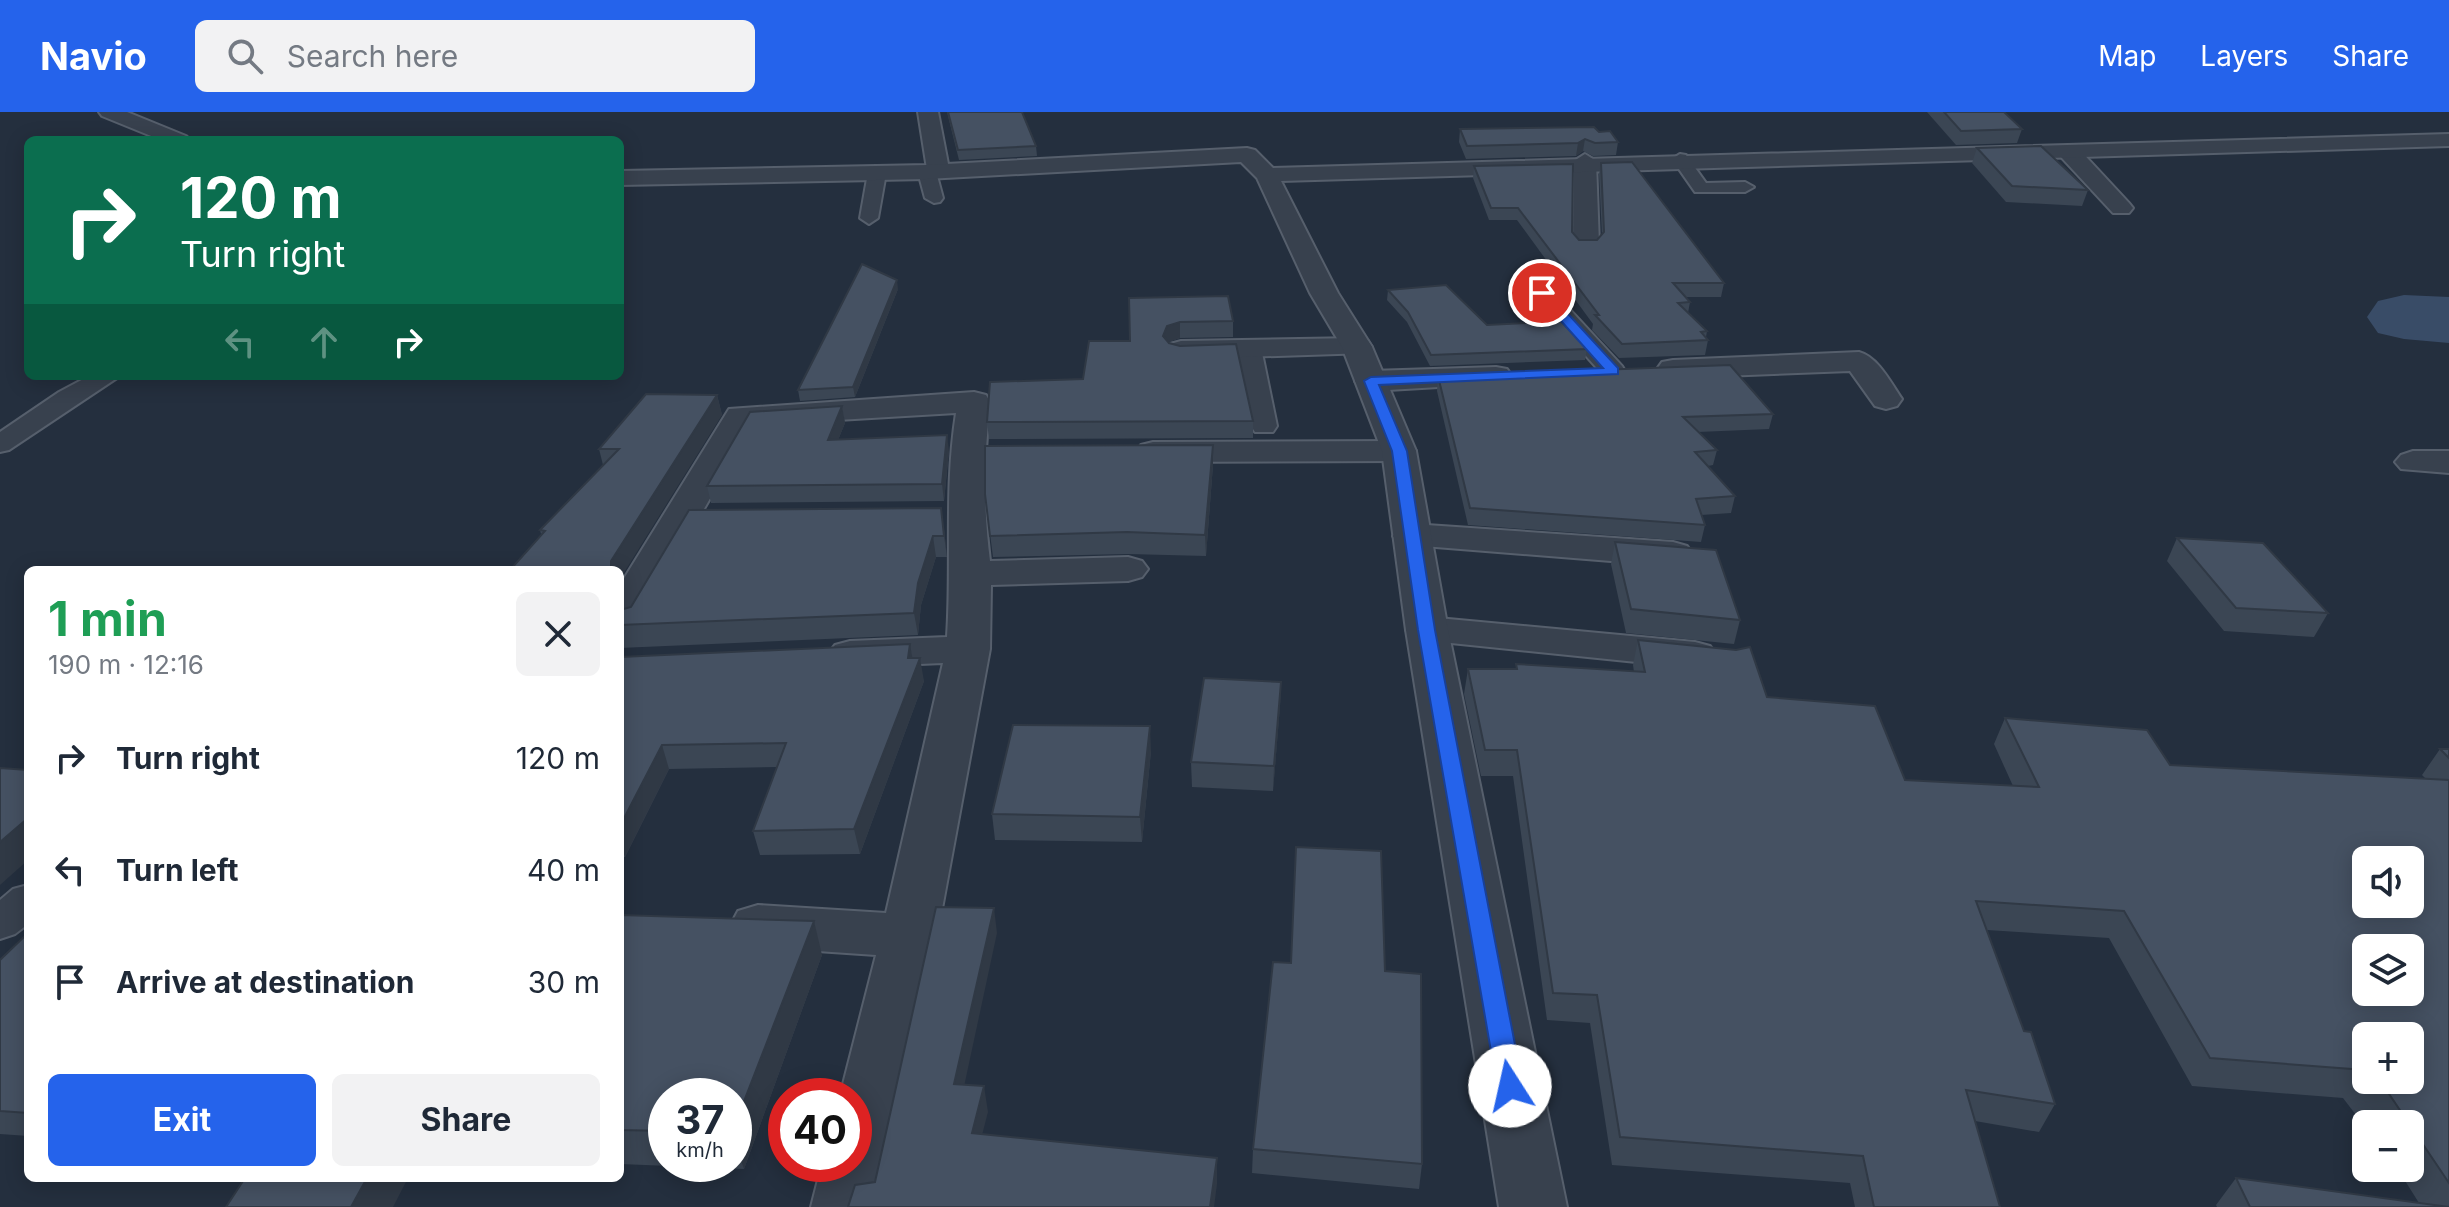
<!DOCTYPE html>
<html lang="en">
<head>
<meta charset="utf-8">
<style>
	:root { --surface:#fff; --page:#f2f2f3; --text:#1f2937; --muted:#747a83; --accent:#2563eb }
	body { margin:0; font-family:Inter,sans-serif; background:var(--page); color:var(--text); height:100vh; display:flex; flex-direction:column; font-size:30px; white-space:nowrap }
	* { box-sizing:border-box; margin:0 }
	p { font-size:26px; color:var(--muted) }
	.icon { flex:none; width:44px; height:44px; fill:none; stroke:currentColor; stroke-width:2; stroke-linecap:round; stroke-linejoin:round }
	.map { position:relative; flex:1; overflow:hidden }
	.drawer { position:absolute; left:24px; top:454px; width:600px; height:616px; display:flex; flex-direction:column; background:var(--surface); border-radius:12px; box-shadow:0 4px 20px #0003 }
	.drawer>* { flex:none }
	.hud { position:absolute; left:24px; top:24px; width:600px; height:244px; border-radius:12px; box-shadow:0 4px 20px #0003; background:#0b6e4f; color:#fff; overflow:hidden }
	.fabs { position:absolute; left:2352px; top:734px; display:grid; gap:16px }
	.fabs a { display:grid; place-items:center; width:72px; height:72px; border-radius:12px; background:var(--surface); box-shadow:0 4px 20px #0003; font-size:40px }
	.speed { position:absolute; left:648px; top:966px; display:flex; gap:16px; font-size:40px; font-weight:700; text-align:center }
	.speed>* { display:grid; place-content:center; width:104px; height:104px; border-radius:50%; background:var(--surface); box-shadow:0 4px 20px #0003; line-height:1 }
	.speed small { font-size:20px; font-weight:400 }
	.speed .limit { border:12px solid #d22; background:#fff; color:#111 }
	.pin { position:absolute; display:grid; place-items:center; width:68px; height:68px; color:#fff; margin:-34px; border:4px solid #fff; border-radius:50%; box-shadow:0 2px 8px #0007 }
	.me { position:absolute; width:88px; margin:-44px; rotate:350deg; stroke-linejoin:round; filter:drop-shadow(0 0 6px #0008) }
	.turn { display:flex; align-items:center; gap:28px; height:168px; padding:0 24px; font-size:36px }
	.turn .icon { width:104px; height:104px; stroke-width:2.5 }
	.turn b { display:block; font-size:56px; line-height:68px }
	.lanes { display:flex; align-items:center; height:76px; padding:0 24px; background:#0003; justify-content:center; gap:40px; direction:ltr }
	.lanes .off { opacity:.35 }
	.round { display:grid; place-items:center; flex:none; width:84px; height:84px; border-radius:12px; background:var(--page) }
	.overview { display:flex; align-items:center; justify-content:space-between; height:136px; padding:0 24px }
	h1 { font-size:48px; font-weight:700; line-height:60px; color:#1e9e55 }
	.action { display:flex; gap:16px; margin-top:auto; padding:16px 24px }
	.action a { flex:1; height:92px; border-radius:12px; background:var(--accent); color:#fff; font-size:32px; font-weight:700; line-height:92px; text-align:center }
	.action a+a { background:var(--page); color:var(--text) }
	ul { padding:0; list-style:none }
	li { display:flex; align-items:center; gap:24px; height:112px; padding:0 24px }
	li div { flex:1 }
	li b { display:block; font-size:30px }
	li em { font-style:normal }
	header { display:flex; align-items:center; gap:48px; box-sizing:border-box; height:112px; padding:0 40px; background:var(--accent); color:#fff }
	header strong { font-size:38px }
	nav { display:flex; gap:44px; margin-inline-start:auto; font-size:28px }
	.search { width:560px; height:72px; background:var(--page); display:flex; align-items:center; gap:20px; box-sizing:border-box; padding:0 28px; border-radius:12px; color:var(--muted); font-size:30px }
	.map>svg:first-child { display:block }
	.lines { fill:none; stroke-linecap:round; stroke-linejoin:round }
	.river { fill:#394c67; fill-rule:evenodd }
	.service-casing { stroke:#565f6c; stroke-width:4 }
	.minor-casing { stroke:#565f6c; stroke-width:4 }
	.tertiary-casing { stroke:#565f6c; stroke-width:4 }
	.service { fill:#38414e; fill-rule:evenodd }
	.minor { fill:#38414e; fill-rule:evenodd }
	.tertiary { fill:#38414e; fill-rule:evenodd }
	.wall { fill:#3b4654; fill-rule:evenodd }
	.shaded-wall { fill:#303945 }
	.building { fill:#455162; stroke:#303945; stroke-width:2; fill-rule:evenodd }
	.route { fill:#2563eb; stroke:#184099; stroke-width:2 }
</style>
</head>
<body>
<header>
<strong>Navio</strong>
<div class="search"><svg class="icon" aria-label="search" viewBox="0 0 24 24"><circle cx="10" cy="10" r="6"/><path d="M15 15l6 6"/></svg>Search here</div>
<nav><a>Map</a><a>Layers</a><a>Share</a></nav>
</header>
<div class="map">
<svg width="2449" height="1095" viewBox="0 0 2449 1095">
	<rect width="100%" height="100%" fill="#242f3e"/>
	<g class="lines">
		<path class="river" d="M2404 183 2449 185V231L2404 227 2378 221 2367 205 2378 189Z"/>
		<defs>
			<g id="service">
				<path d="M1680 42 1686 43 1706 71 1745 70 1754 75 1745 80H1695L1672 47Z"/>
				<path d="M927 55 936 60 943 86 940 90 934 91 925 86 918 60Z"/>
				<path d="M877 56 886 61 878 106 869 112 860 106 868 61Z"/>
				<path d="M1542 175 1550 176 1622 254 1625 259 1622 264H1604L1534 186 1531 181Z"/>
				<path d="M1249 229 1257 231 1261 236 1277 314 1273 320H1255L1251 314 1237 236 1241 231Z"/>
				<path d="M89 264H120L9 338 0 340V320L59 280Z"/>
				<path d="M28 773V812L15 822 0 827V788L13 777Z"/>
			</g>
			<g id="minor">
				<path d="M918 0H938L949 57 946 62 938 64 927 57Z"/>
				<path d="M2069 34 2077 35 2129 91 2133 96 2129 101H2113L2061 45 2058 40 2061 35Z"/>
				<path d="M1585 42 1596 49 1599 133 1595 138H1577L1573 133 1574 49Z"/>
				<path d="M1357 226 1368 229 1372 235 1368 241 1181 247 1170 244 1166 238 1170 232 1181 229Z"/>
				<path d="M1859 240C1878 245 1891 271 1902 287L1897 294 1886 297 1875 294 1850 259 1673 266 1662 264 1657 257 1662 250 1673 248Z"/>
				<path d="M1496 255 1507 257 1512 264 1507 271 1371 279 1360 276 1355 269 1360 262 1371 259Z"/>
				<path d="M974 280 986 283 990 290C984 344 983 395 990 449L1128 445 1142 449 1148 457 1142 465 1128 469 991 473 990 537 937 824 879 1095H811L822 1052H854V984H840L876 843 758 835 738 829 730 814 738 799 758 793 886 801 943 551 850 555 835 551 828 542 835 533 850 529 947 525C952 448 944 378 956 301L752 313 641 507 635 516 620 520V473L729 297Z"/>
				<path d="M1399 329 1411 332 1416 339 1411 346 1399 349 1153 350 1141 347 1136 340 1141 333 1153 330Z"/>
				<path d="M2413 339H2449V361L2401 357 2395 350 2401 343Z"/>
				<path d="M1412 412 1673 430 1687 434 1693 442 1687 450 1673 454 1398 432 1393 424 1398 416Z"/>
				<path d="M1427 505 1695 530 1710 534 1717 543 1710 552 1695 556 1412 527 1406 518 1412 509Z"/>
			</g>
			<g id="tertiary">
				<path d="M99 0H127L186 24 190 28H161L102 4Z"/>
				<path d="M2449 22V34L1281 69 1338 181 1372 235 1416 339 1448 518 1567 1095H1499L1406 518 1382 339 1342 235 1310 181 1257 66 1241 50 927 67 620 73V59L927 53 1247 36 1255 38 1273 56Z"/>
			</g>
		</defs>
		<use href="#service" class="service-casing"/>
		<use href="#minor" class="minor-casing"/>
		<use href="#tertiary" class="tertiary-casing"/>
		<use href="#service" class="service"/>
		<use href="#minor" class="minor"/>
		<use href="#tertiary" class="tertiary"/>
	</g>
	<g class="wall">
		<path d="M947 0H1022L1036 34 1037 44 959 48Z"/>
		<path d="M1927 0H2004L2022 17 2017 31 1956 33Z"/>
		<path d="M1460 17 1599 20 1618 30 1616 43 1593 44 1583 39 1576 44 1466 47 1459 30Z"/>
		<path d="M1977 36 2088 78 2082 94 2006 90 1972 51Z"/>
		<path d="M1601 51 1724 171 1721 185H1686L1690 190 1688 201 1707 219 1706 225 1708 228 1705 243 1619 246 1592 218 1593 212 1517 108H1489L1473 66 1474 54 1572 120 1579 128H1597L1602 123 1599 62Z"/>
		<path d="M898 177 855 285 800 289 798 278Z"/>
		<path d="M1388 178 1487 213 1587 237 1585 248 1430 254 1407 210 1387 188Z"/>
		<path d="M1129 186 1233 209V225L1180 226 1168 230 1253 309V326L989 327 987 310 1083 267 1130 229Z"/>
		<path d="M1438 264 1773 302 1769 317 1698 320 1717 338 1713 353 1708 354 1735 384 1731 401 1701 403 1705 413 1701 430 1468 413 1437 279Z"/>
		<path d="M717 283 722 303 541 422 540 418 603 353 599 337Z"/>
		<path d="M842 294 845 311 838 328 949 339 944 389 711 391 707 374Z"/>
		<path d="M1213 353 1206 444 1128 442 993 445 985 382Z"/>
		<path d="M944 417 947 445H936L921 493 918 523 620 536V498Z"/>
		<path d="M2177 426 2328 501 2314 525 2224 519 2167 449Z"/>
		<path d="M1615 430 1740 508 1734 532 1626 521 1611 452Z"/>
		<path d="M1638 528 1767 585 1905 668 2013 674 1994 632 2005 606 2170 653 2426 667 2422 663 2440 637H2449V1095H2217L2216 1093 2236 1066 2419 1091 2397 1056H2410V1012H2368L2363 1004 2356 1003 2343 986 2192 974 2109 826 1987 818 2024 919 2055 992 2039 1020 1975 1009 2000 1095H1855L1850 1071 1612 1053 1590 911 1547 908 1513 664H1481L1464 582 1468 557H1516V552L1634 560 1633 553ZM2366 924 2410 968H2366Z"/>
		<path d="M910 532 912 546 924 569 860 742 760 743 753 719 777 655 669 657 625 745H620V545Z"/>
		<path d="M1281 570 1280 594 1273 679 1192 675 1191 650Z"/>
		<path d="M1151 639 1142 730 995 728 992 702Z"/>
		<path d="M620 803 822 843 744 1057 620 1052ZM666 984H734V1052H666Z"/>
		<path d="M28 821V1024L0 1022V848Z"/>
		<path d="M1385 859 1422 1052 1419 1077 1252 1061 1253 1037Z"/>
	</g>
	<g class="shaded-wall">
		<path d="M1585 27 1583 39 1576 44 1578 31Z"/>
		<path d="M897 168 898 177 855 285 853 275Z"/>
		<path d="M1180 210V226L1168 230 1163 224 1167 214Z"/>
		<path d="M717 283 722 303 620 467V458H611V449Z"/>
		<path d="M842 294 845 311 831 345 828 328Z"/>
		<path d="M947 323 949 339 944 389 942 372Z"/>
		<path d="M1213 333V353L1206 444 1205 423Z"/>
		<path d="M941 396 944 417 947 445 944 424Z"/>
		<path d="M933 424 936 445 921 493 918 523 914 501 918 471Z"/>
		<path d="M910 532 914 555 920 546 924 569 860 742 854 717Z"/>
		<path d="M1281 570 1280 594 1273 679 1274 654Z"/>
		<path d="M1150 614 1151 639 1142 730 1140 705Z"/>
		<path d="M662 633 669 657 625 745 620 730V714Z"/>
		<path d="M28 706V748L0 773V730Z"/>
		<path d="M994 796 997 821 959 998 954 972Z"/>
		<path d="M814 809 822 843 744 1057 734 1029V1015Z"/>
		<path d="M984 974 988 1000 976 1046 972 1021Z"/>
		<path d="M1217 1046V1072L1214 1095H1210Z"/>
		<path d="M367 1066H408L393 1095H351Z"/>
	</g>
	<g class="building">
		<path d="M948 0H1022L1036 34 958 38Z"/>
		<path d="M1944 0H2004L2022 17 1961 19Z"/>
		<path d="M1594 15 1599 20 1610 19 1618 30 1595 31 1585 27 1578 31 1467 34 1460 17Z"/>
		<path d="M2041 34 2088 78 2012 74 1977 36Z"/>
		<path d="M1632 50 1724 171H1673L1690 190 1678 191 1707 219 1701 220 1708 228 1622 232 1595 203H1599L1518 96H1491L1474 54 1573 52 1572 120 1579 128H1597L1604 120 1601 51Z"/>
		<path d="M862 152 897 168 853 275 798 278Z"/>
		<path d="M1446 173 1487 213 1561 209 1587 237 1431 243 1408 200 1388 178Z"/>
		<path d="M1228 184 1233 209 1180 210 1167 214 1163 224 1169 231 1180 234 1236 232 1253 309 987 310 990 270 1083 267 1089 229H1130L1129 186Z"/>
		<path d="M1730 253 1773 302 1683 305 1717 338 1695 340 1735 384 1696 387 1705 413 1470 396 1438 264Z"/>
		<path d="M646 282 717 283 611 449V458H510L545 419 540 418 619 337H599Z"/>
		<path d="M842 294 828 328 947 323 942 372 707 374 750 300Z"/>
		<path d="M1213 333 1205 423 1127 420 990 424 985 382V334Z"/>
		<path d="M941 396 944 424H933L918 471 914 501 620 513V498L631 495 689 398Z"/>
		<path d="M2177 426 2263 431 2328 501 2236 496Z"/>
		<path d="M1615 430 1716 438 1740 508 1631 497Z"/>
		<path d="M1638 528 1736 538 1750 535 1767 585 1875 594 1905 668 2039 675 2005 606 2147 618 2170 653 2449 668V1071L2385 976 2377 975 2372 968H2410V924H2366V959L2365 958 2210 946 2124 799 1976 789 2024 919 2031 920 2055 992 1966 978 2000 1095H1874L1863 1044 1620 1025 1597 883 1553 881 1517 638H1485L1468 557H1517L1516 552 1645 560ZM2366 748H2410V792H2366ZM2366 836H2410V880H2366Z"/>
		<path d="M910 532 908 546H920L854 717 753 719 786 631 662 633 620 714V545Z"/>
		<path d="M1204 566 1281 570 1274 654 1191 650Z"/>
		<path d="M1013 613 1150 614 1140 705 992 702Z"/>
		<path d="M2440 637H2449V646Z"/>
		<path d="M0 656 28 658V706L0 730Z"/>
		<path d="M1296 735 1381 739 1385 859 1421 862 1422 1052 1253 1037 1273 850 1291 851Z"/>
		<path d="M936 795 994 796 954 972 984 974 972 1021 1217 1046 1210 1095H848L855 1073 875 1070Z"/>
		<path d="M620 803 814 809 734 1015V984H666V1019L620 1018Z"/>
		<path d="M28 821V1001L0 999V848Z"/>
		<path d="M245 1066H367L351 1095H226Z"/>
		<path d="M2236 1066 2449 1095H2250Z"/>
	</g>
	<path class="route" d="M1538 178H1546L1618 256V262L1379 273 1407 339 1435 518 1523 974 1520 981 1510 985 1501 981 1497 974 1418 518 1392 339 1364 269 1371 265 1603 256 1538 183Z"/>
</svg>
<div class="fabs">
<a><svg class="icon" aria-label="sound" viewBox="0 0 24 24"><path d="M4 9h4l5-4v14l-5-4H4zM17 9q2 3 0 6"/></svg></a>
<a><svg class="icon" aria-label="layers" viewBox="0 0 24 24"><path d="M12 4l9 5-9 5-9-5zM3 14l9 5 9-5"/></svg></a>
<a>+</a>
<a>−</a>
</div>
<div class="speed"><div>37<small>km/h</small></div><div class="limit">40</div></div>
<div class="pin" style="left:1542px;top:181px;background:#d93025"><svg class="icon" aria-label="arrive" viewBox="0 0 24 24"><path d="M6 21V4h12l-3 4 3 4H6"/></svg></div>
<svg class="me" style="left:1510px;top:974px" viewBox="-20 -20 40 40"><circle r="19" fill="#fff"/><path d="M0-13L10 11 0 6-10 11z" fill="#2563eb"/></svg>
<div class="hud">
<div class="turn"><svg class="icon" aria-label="right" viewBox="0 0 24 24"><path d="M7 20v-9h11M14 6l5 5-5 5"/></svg><div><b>120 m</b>Turn right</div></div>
<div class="lanes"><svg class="icon off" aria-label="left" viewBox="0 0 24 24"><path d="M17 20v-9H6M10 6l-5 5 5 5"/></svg><svg class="icon off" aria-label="ahead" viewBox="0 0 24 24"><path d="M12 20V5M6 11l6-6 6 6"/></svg><svg class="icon" aria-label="right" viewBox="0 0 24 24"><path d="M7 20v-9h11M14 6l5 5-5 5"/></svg></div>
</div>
<section class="drawer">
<div class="overview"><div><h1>1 min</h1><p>190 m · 12:16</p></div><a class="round"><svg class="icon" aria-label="close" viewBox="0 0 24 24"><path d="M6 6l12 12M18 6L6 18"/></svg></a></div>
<ul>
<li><svg class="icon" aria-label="right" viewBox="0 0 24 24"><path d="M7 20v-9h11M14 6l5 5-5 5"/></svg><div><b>Turn right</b></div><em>120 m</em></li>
<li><svg class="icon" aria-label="left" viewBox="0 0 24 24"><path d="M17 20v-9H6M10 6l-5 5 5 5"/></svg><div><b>Turn left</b></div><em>40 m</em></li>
<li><svg class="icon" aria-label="arrive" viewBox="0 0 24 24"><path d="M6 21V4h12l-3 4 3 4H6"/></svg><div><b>Arrive at destination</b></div><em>30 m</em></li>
</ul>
<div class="action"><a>Exit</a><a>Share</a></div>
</section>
</div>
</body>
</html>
